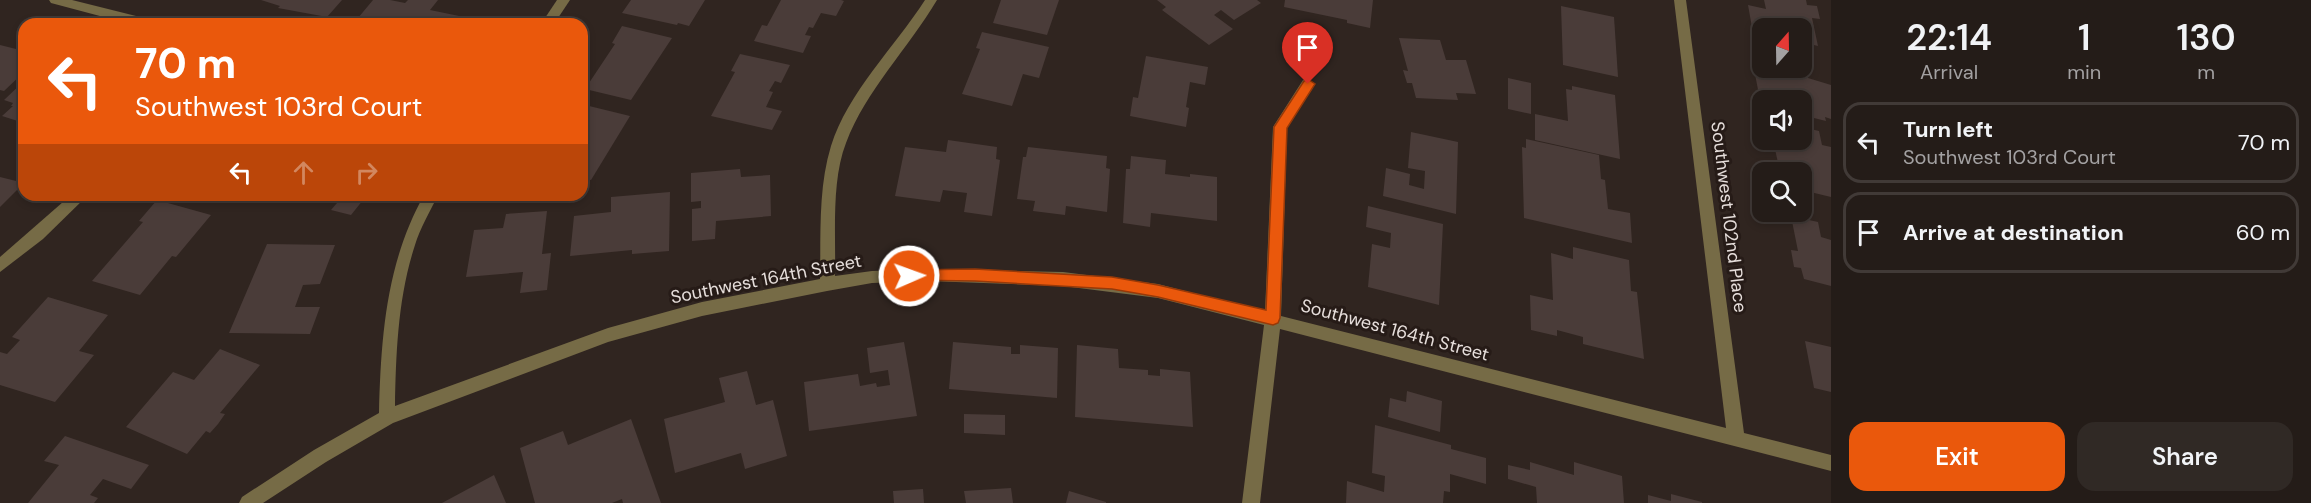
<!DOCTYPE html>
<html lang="en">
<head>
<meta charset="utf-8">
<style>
	:root { --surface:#241c18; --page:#302925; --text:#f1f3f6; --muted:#a3a1a2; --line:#413a37; --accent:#ea580c }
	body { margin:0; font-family:"DM Sans",sans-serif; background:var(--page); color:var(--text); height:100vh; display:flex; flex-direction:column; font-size:22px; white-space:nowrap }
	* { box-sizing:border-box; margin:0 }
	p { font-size:20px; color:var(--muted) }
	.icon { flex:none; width:33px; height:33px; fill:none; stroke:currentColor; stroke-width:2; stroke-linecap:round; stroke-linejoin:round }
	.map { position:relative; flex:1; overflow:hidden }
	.drawer { display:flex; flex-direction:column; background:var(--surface); width:480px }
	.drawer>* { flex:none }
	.guide { position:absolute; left:18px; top:18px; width:570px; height:183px; border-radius:18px; box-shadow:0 3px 9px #0003,0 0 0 2px var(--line); background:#ea580c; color:#fff; overflow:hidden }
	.needle { width:39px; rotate:20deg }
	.fabs { position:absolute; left:1752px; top:18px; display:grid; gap:12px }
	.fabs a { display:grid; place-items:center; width:60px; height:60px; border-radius:12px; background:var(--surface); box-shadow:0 3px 9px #0003,0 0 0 2px var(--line); font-size:30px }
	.pin { position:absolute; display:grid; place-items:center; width:51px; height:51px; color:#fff; margin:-62px -26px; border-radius:50% 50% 50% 0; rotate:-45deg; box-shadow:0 0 6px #0007 }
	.pin .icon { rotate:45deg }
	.me { position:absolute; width:66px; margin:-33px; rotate:88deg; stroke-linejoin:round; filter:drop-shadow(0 0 4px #0008) }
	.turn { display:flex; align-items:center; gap:21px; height:126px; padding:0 18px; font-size:27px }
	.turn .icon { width:78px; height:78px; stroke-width:2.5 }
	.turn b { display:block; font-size:42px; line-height:51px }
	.lanes { display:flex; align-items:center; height:57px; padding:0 18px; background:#0003; justify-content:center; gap:30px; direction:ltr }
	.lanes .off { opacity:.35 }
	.eta { display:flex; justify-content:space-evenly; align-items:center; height:102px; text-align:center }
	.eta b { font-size:36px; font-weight:600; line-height:42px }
	.cta { display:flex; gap:12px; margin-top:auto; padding:12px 18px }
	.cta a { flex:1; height:69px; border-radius:18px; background:var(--accent); color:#fff; font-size:24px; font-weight:600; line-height:69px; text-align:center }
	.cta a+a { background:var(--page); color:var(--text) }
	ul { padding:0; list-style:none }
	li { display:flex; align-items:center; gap:18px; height:81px; margin:0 12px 9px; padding:0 6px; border:3px solid var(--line); border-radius:18px }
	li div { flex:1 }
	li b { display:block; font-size:22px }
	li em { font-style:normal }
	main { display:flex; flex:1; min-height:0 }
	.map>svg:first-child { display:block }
	.building { fill:#4a3c39 }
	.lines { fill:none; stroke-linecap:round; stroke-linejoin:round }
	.minor { fill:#766b46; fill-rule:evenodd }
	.route { fill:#ea580c; stroke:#983908; stroke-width:1.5 }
	.labels { text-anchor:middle; stroke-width:6; stroke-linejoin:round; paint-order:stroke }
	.street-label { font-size:18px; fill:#e6dedb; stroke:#261b17 }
</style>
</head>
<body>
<main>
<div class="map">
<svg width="1831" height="503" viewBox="0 0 1831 503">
	<rect width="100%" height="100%" fill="#302520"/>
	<g class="building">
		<path d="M261 0H342L327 17 278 8 280 6Z"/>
		<path d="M373 0H390L405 3 408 0H438L430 10 464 17 458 24H353Z"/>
		<path d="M631 0H705L689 26 678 23 677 25 622 13Z"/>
		<path d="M781 0H841L844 1 836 16 821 13 813 28 809 27 805 35 811 36 803 53 754 41 762 25 767 26Z"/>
		<path d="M1001 0H1059L1047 35 993 23Z"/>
		<path d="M1157 0H1257L1261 3 1234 20 1221 10 1214 15 1233 29 1209 45 1162 10 1166 7Z"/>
		<path d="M1285 0H1373L1370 28 1347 23V20L1284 7Z"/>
		<path d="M1764 0H1806L1807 5 1817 6 1820 19 1812 18 1818 46 1802 42V28H1762V35L1753 33 1748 5 1766 9Z"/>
		<path d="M1561 6 1614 17 1618 77 1563 65Z"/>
		<path d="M622 26 672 38 631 100 585 89 615 44 612 43Z"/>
		<path d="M982 32 1049 47 1039 78 1023 74 1012 106 962 94 980 49 976 48Z"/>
		<path d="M1399 38 1440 40 1446 60H1466L1476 94 1456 93 1458 100 1416 98 1412 83H1407L1403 70 1408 71Z"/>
		<path d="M0 45 24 51V72L4 91 0 90Z"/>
		<path d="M740 54 790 65 781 83 775 81 769 91 773 92 766 107 782 111 772 130 711 116 735 72 731 71Z"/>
		<path d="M1802 54 1808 78 1831 85V119L1825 117 1826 121 1802 115V100H1760L1755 74 1758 75 1757 68H1802Z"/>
		<path d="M1146 56 1208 67 1205 85 1190 82 1186 107 1189 108 1186 127 1130 116 1133 97 1138 98Z"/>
		<path d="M1508 78 1531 83V114L1508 109Z"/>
		<path d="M24 81V123L2 116 13 106H11L13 103 4 100Z"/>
		<path d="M1572 86 1615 95 1620 159 1535 140V114L1568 121 1566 89 1572 90Z"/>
		<path d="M585 105 630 116 591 180 582 178V110Z"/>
		<path d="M1802 127 1819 131 1822 145 1831 147V197L1802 190V172H1780L1773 140H1802Z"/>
		<path d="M1411 132 1458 142 1456 214 1383 196 1386 168 1410 174 1409 185 1424 189 1425 171 1408 168Z"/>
		<path d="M1526 139 1599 155 1601 179 1605 180 1608 209 1630 213 1632 243 1524 218 1522 147 1526 148Z"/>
		<path d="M948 140 997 147 996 159 1000 160 992 216 964 212 967 193 943 190 940 202 895 196 905 147 946 152Z"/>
		<path d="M1028 147 1107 156 1106 168 1110 169 1107 212 1066 206 1065 215 1033 211 1035 201 1017 199 1023 157H1026Z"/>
		<path d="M1131 156 1166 160 1165 174 1190 177V174L1217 177V221L1151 213 1150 227 1123 223 1126 169H1130Z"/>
		<path d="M740 169 741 177 770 175 771 216 716 221 715 239 692 241V209L701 208V201L691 202V173Z"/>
		<path d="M0 177 24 183 0 207Z"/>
		<path d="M670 192 669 251 632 254V250L570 256 574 216 611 212V197Z"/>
		<path d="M367 195 351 215 331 210 337 203 310 196Z"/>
		<path d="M157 200 211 215 176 257 172 256 140 295 92 281 143 222 139 221Z"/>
		<path d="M1368 206 1443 224 1439 305 1368 287 1372 244 1390 248 1391 233 1366 227Z"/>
		<path d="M547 211 542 254 551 253 547 290 520 293 523 272 466 277 474 230 503 228 506 214Z"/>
		<path d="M1791 216 1818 222 1821 237 1831 240V286L1804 279 1801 268 1794 267 1791 250 1798 251Z"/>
		<path d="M267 244 335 245 320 284 303 285 295 307H320L310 334 229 333Z"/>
		<path d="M1573 247 1629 260 1631 291 1637 292 1644 359 1583 344V337L1557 330V336L1531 330 1530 295 1553 300 1551 253 1573 259Z"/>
		<path d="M48 297 108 315 79 351 94 355 55 402 0 385V352L7 354 20 340 12 337Z"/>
		<path d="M1805 341 1831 347V392L1814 388Z"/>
		<path d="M904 342 917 416 809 431 804 382 858 374 860 386 876 383 877 387 890 385 888 370 870 373 867 348Z"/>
		<path d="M953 342 1011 347V354H1020V345L1058 348 1057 398 949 389Z"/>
		<path d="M1077 345 1118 349 1119 368 1148 370V375L1160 376V369L1190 372 1193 427 1075 417Z"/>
		<path d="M220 349 260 365 220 413 225 414 218 424 210 433 206 431 187 454 126 427 173 372 194 380Z"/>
		<path d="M747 371 756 405 773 400 787 456 745 469 741 453 675 473 664 419 725 402 719 378Z"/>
		<path d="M1407 391 1442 401 1440 432 1388 417 1390 398 1406 402Z"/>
		<path d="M964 414 1005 415V435L964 433Z"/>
		<path d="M631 419 661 503H623L622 499 612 503H535L520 448 563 431 568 445Z"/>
		<path d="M1375 425 1451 445V449L1486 458V484L1450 474V492L1444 491 1443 503H1346L1347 481 1384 492 1385 476 1372 473Z"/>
		<path d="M65 436 149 465 131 489 103 479 90 495 98 498 94 503H28L59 465 44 461Z"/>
		<path d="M1530 462 1574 475V462L1622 476 1624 503H1537L1536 487 1508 479V465L1530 470Z"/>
		<path d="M494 475 506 503H442Z"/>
		<path d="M1011 488 1013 503H966L964 491Z"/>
		<path d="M923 489 924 503H894L893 491Z"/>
		<path d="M1069 491 1106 502V503H1066Z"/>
		<path d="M1671 494 1702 502V503H1648V495L1671 501Z"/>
	</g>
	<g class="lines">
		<g class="minor">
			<path d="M49 0H72L148 19 154 24H130L51 3Z"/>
			<path d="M557 0H570L554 24H541Z"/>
			<path d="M925 0H937C908 49 866 90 846 143 831 181 836 236 835 276L872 271 928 269 1063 272 1158 284 1265 312 1273 127 1303 80 1308 79 1315 84 1287 128 1281 316 1726 428 1674 0H1686L1744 433 1831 455V471L1280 329 1260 503H1242L1264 325 1158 298 1063 286 928 281 872 283 827 291 702 316 608 342 393 423 326 462 263 503H239L242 497 314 450 379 413C381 337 386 263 424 195H438C430 212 420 228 415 245 398 297 396 352 395 406L608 328 702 302 820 279C821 236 818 188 831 146 848 92 894 48 925 0Z"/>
			<path d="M71 195H88L43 239 0 272V257Z"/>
		</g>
	</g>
	<path class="route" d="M1308 79 1315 84 1287 128 1280 318 1278 323 1273 325 1158 297 1112 289 975 281 904 280 902 276 904 271 909 270 975 269 1112 277 1158 285 1266 310 1274 127 1304 81Z"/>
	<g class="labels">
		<g class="street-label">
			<text transform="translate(1729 217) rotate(83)" y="6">Southwest 102nd Place</text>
			<text transform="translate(766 279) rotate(-11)" y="6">Southwest 164th Street</text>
			<text transform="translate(1395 330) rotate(15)" y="6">Southwest 164th Street</text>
		</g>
	</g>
</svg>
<div class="fabs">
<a><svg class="needle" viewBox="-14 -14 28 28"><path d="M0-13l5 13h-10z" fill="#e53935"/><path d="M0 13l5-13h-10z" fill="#a3a1a2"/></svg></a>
<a><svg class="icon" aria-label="sound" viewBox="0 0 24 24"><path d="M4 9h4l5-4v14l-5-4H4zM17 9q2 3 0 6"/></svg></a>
<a><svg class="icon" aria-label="search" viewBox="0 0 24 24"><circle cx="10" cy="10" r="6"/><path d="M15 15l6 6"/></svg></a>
</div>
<div class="pin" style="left:1308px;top:84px;background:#d93025"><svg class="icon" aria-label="arrive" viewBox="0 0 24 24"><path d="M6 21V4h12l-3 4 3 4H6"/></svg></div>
<svg class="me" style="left:909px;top:276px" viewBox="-20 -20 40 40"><circle r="17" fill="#ea580c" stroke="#fff" stroke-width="3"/><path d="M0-11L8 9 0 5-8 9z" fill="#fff"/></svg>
<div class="guide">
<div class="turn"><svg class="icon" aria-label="left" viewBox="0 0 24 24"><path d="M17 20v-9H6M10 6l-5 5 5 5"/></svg><div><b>70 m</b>Southwest 103rd Court</div></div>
<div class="lanes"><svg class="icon" aria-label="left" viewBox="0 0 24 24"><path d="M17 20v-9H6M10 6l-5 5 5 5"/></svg><svg class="icon off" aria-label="ahead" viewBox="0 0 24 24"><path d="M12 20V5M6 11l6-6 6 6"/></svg><svg class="icon off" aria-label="right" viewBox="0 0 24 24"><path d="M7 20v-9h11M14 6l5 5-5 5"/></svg></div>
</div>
</div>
<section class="drawer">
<div class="eta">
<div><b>22:14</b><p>Arrival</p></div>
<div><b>1</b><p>min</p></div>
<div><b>130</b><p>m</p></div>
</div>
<ul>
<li><svg class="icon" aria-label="left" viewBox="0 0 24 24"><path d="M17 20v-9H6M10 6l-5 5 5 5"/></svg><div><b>Turn left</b><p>Southwest 103rd Court</p></div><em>70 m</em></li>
<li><svg class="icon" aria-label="arrive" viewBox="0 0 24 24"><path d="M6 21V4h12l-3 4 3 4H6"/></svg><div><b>Arrive at destination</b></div><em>60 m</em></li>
</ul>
<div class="cta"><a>Exit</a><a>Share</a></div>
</section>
</main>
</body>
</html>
